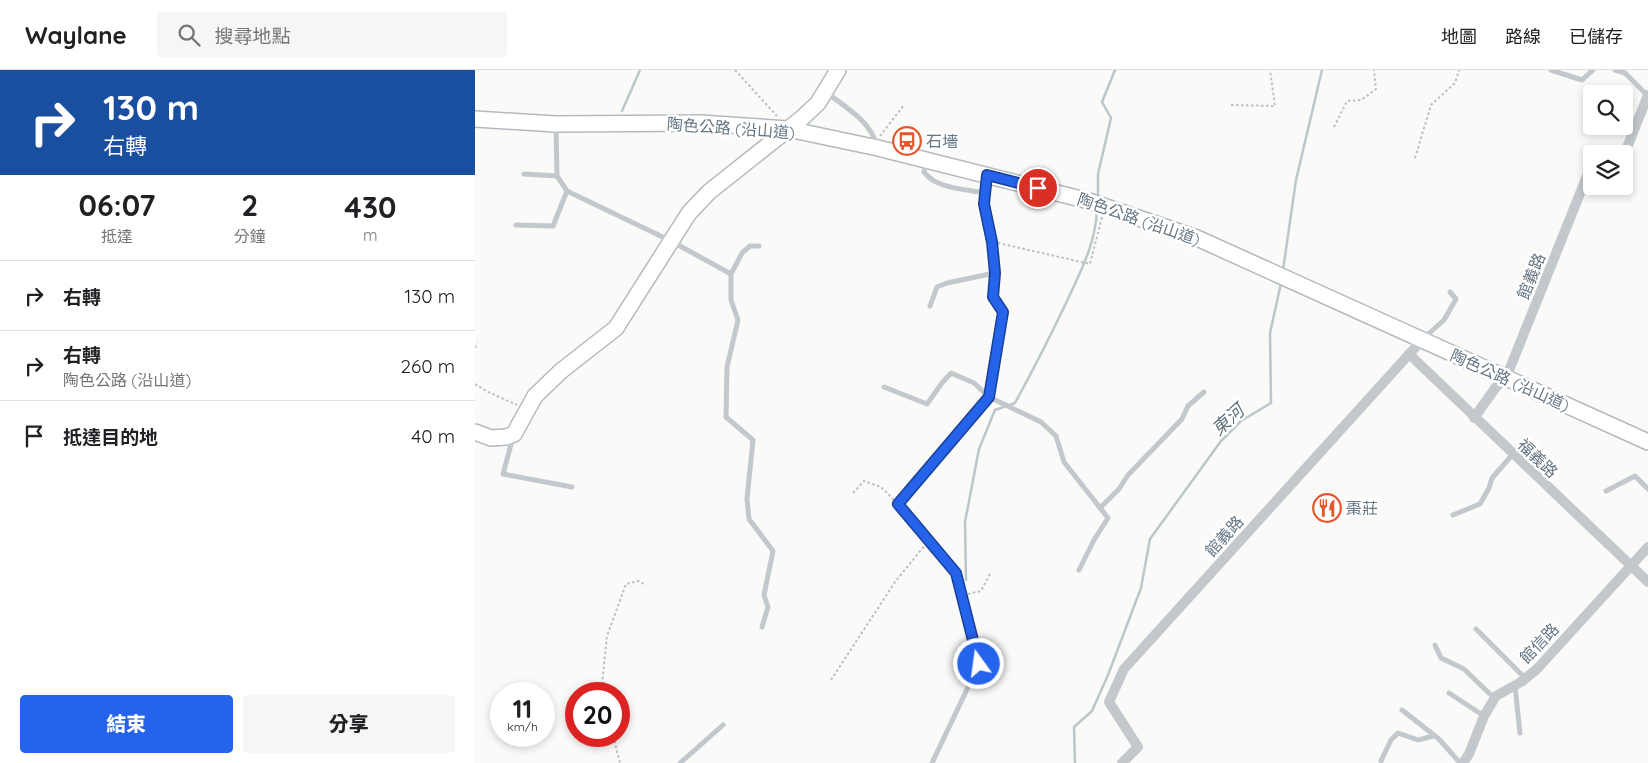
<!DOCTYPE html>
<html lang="zh-TW">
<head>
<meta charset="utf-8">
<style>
	:root { --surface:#fff; --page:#f6f6f6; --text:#202124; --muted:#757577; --line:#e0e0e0; --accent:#2563eb }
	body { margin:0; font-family:Quicksand,"Noto Sans TC",sans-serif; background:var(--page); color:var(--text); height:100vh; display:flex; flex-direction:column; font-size:19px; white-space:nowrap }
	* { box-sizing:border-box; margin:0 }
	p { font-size:16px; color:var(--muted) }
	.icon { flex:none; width:28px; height:28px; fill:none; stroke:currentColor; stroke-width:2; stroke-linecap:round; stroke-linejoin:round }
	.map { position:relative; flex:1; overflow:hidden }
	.sheet { display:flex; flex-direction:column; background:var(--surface); width:475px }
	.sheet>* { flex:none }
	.hud { background:#1a4fa0; color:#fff; overflow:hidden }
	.buttons { position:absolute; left:1108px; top:15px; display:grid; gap:10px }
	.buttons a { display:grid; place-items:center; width:50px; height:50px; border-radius:5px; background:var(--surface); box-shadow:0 2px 8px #0003; font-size:25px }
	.speed { position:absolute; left:15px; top:612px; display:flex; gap:10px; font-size:25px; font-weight:700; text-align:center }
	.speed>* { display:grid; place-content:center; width:65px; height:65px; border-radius:50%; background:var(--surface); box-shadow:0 2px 8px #0003; line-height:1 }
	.speed small { font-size:12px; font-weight:400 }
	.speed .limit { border:8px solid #d22; background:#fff; color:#111 }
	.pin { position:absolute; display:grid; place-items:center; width:42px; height:42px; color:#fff; margin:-21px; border:2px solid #fff; border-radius:50%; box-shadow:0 1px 5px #0007 }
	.me { position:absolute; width:55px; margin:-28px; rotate:346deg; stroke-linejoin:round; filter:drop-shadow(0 0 4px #0008) }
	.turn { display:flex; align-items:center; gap:18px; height:105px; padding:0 20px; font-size:22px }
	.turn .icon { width:65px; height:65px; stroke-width:2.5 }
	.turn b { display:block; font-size:35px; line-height:42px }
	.eta { display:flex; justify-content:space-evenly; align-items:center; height:85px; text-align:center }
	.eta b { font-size:30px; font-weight:800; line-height:35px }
	.cta { display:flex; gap:10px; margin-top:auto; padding:10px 20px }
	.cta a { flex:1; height:58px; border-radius:5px; background:var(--accent); color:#fff; font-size:20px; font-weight:800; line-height:58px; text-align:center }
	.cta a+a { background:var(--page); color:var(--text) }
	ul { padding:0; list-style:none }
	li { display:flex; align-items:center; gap:15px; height:70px; padding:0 20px; border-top:1px solid var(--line) }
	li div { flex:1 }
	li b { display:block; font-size:19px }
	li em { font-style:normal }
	header { display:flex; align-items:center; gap:30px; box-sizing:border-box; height:70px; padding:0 25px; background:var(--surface); border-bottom:1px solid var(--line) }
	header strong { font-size:24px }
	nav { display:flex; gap:28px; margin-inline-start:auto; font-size:18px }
	.search { width:350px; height:45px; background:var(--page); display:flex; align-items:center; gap:12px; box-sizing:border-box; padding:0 18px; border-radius:5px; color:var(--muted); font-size:19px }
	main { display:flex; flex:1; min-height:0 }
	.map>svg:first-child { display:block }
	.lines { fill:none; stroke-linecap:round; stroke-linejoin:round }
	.stream { stroke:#bbc7cb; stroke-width:2.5 }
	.secondary-casing { stroke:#b3babf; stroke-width:18 }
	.path { stroke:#bbbfc2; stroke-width:2; stroke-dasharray:2.5 2.5; stroke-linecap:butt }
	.lane { stroke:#c3c8cc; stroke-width:5 }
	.street { stroke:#c3c8cc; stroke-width:10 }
	.secondary { stroke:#fff; stroke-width:15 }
	.route-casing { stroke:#184099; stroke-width:12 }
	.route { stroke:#2563eb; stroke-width:9 }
	.labels { text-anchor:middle; stroke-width:5; stroke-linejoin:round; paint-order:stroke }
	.street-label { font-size:16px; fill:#657683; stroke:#fff }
	.poi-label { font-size:16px; fill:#657683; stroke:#fff; text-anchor:start }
	.water-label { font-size:18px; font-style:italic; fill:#60757c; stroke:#fff }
</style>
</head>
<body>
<header>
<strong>Waylane</strong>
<div class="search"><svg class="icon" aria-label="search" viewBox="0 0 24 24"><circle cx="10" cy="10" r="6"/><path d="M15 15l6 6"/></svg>搜尋地點</div>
<nav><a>地圖</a><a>路線</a><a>已儲存</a></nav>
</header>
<main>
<section class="sheet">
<div class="hud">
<div class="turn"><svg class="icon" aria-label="right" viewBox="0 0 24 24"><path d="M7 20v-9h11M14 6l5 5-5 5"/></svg><div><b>130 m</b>右轉</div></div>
</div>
<div class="eta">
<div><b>06:07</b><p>抵達</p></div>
<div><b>2</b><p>分鐘</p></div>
<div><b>430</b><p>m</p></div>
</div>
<ul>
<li><svg class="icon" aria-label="right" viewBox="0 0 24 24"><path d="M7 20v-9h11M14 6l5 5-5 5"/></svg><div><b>右轉</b></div><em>130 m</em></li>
<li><svg class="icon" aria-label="right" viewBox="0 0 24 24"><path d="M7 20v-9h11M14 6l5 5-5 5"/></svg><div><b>右轉</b><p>陶色公路 (沿山道)</p></div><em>260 m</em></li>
<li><svg class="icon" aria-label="arrive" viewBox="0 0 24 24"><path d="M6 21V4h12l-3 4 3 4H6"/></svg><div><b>抵達目的地</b></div><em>40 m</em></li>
</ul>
<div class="cta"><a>結束</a><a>分享</a></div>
</section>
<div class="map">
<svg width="1173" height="693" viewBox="0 0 1173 693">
	<rect width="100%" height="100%" fill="#fafaf8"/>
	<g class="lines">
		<g class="stream">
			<path d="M147 41 165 0"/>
			<path d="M623 128V104L636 48 627 32 640 0"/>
			<path d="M808 200 821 110 847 0"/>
			<path d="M491 510 490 452 504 379 520 340 540 333C558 300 575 267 591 233 605 203 621 173 622 139"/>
			<path d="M600 693 599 657 617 641 633 605 666 518 675 469 746 371 766 351 796 333 795 263 806 213"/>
		</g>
		<defs>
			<g id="secondary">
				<path d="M0 49 81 54 226 53 313 59 403 78 614 131 722 168 1173 372"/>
				<path d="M0 362 16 368 31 367 39 364 60 326 86 301 141 258 214 143 234 122 326 49 343 33 363 0"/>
			</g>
		</defs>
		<use href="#secondary" class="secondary-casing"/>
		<g class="path">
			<path d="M260 0 302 46"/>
			<path d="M756 35 800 36 795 0"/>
			<path d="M859 57 872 31 886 30 901 19 899 0"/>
			<path d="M405 66 429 35"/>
			<path d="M940 88 956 35 980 13 984 0"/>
			<path d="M523 173 615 194 627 147"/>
			<path d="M0 278 2 273"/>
			<path d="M0 314 13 322 42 335"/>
			<path d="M378 423 389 411 406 417 419 430"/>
			<path d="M493 524 506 521 515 504"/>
			<path d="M356 610 420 512 450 475"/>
			<path d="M126 624 132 566 151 514 163 511 169 514"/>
			<path d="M138 666 145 693"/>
		</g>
		<g class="lane">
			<path d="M1076 0 1107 10 1118 0"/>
			<path d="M1140 0 1150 3 1172 25"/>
			<path d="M351 22C371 38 395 50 402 76"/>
			<path d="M81 55 82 106 92 121 196 171 256 204V230L263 250 252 297 251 347 278 370 272 429 274 449 298 481 289 525 293 537 287 557"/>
			<path d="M451 93 449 102C461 119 491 119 510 123"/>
			<path d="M49 104 82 106"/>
			<path d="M41 155 78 156 92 121"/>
			<path d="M256 204 267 183 275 176H284"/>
			<path d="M455 236 462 217 472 213 520 203"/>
			<path d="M949 268 969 250 981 229 975 222"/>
			<path d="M409 317 452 334 467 313 476 303 499 313 514 327 566 352 581 366 589 392 633 448 619 470 604 500"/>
			<path d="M38 367 28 404 97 417"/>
			<path d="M1131 421 1160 406 1173 419"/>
			<path d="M625 438 644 419 653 405 707 349 713 336 729 322"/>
			<path d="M978 445 1005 434 1014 418 1017 408 1038 384"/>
			<path d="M1001 559 1050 608"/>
			<path d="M960 575 966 588 989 599 1019 628"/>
			<path d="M1040 616 1045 663"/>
			<path d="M974 623 1009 646"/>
			<path d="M927 640 964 669 985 693"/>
			<path d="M906 691 916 670 923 663 943 670 958 666"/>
			<path d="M205 693 248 655"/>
			<path d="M457 693 504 594 481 503 423 434 514 327 528 242 518 227 520 203 517 172 509 134 512 106"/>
		</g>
		<g class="street">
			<path d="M1143 84 1151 80 1173 25"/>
			<path d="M934 284 1173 512"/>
			<path d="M999 348 1021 317 1031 308 1116 96"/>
			<path d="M647 693 663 677 634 632 649 599 947 270"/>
			<path d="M988 693 994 684 1009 646 1021 626 1046 612 1062 599 1173 477"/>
		</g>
		<use href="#secondary" class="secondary"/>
	</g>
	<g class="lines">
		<defs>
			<path id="route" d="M504 594 481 503 423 434 514 327 528 242 518 227 520 203 517 172 509 134 512 105 563 118"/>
		</defs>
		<use href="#route" class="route-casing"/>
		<use href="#route" class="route"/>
	</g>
	<defs>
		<symbol id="bus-ring" viewBox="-11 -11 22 22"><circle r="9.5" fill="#fff" stroke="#e4572e" stroke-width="1.5"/><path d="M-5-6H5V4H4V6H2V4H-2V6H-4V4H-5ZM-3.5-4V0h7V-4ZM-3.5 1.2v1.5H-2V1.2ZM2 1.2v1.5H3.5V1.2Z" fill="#e4572e"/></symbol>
		<symbol id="restaurant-ring" viewBox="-11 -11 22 22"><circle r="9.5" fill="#fff" stroke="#e4572e" stroke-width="1.5"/><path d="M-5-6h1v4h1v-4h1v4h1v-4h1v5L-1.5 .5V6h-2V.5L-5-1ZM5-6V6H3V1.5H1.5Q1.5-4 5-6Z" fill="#e4572e"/></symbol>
	</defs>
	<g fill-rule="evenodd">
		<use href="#bus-ring" x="416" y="55" width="32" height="32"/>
		<use href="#restaurant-ring" x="836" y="422" width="32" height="32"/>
	</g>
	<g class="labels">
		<g class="street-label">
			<text transform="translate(256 58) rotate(4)" y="6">陶色公路 (沿山道)</text>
			<text transform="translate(664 149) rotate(19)" y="6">陶色公路 (沿山道)</text>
			<text transform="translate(1056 206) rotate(-68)" y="6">館義路</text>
			<text transform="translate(1035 310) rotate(24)" y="6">陶色公路 (沿山道)</text>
			<text transform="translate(1063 388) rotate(44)" y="6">福義路</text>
			<text transform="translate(749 466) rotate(-48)" y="6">館義路</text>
			<text transform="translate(1064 573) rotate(-46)" y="6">館信路</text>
		</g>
		<g class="poi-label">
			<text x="451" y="77">石墻</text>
			<text x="871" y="444">棗莊</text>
		</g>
		<g class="water-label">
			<text transform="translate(753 350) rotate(-42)" y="6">東河</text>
		</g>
	</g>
</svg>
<div class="buttons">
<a><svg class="icon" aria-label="search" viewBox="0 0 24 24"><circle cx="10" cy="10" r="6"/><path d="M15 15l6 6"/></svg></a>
<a><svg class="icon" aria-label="layers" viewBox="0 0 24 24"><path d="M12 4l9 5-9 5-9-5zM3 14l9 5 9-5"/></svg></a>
</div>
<div class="speed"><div>11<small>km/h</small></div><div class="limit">20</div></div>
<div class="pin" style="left:563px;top:118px;background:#d93025"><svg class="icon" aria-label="arrive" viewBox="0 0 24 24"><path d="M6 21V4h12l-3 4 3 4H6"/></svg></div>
<svg class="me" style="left:504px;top:594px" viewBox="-20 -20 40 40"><circle r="17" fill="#2563eb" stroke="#fff" stroke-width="3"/><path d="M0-11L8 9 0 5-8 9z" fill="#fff"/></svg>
</div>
</main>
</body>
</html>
